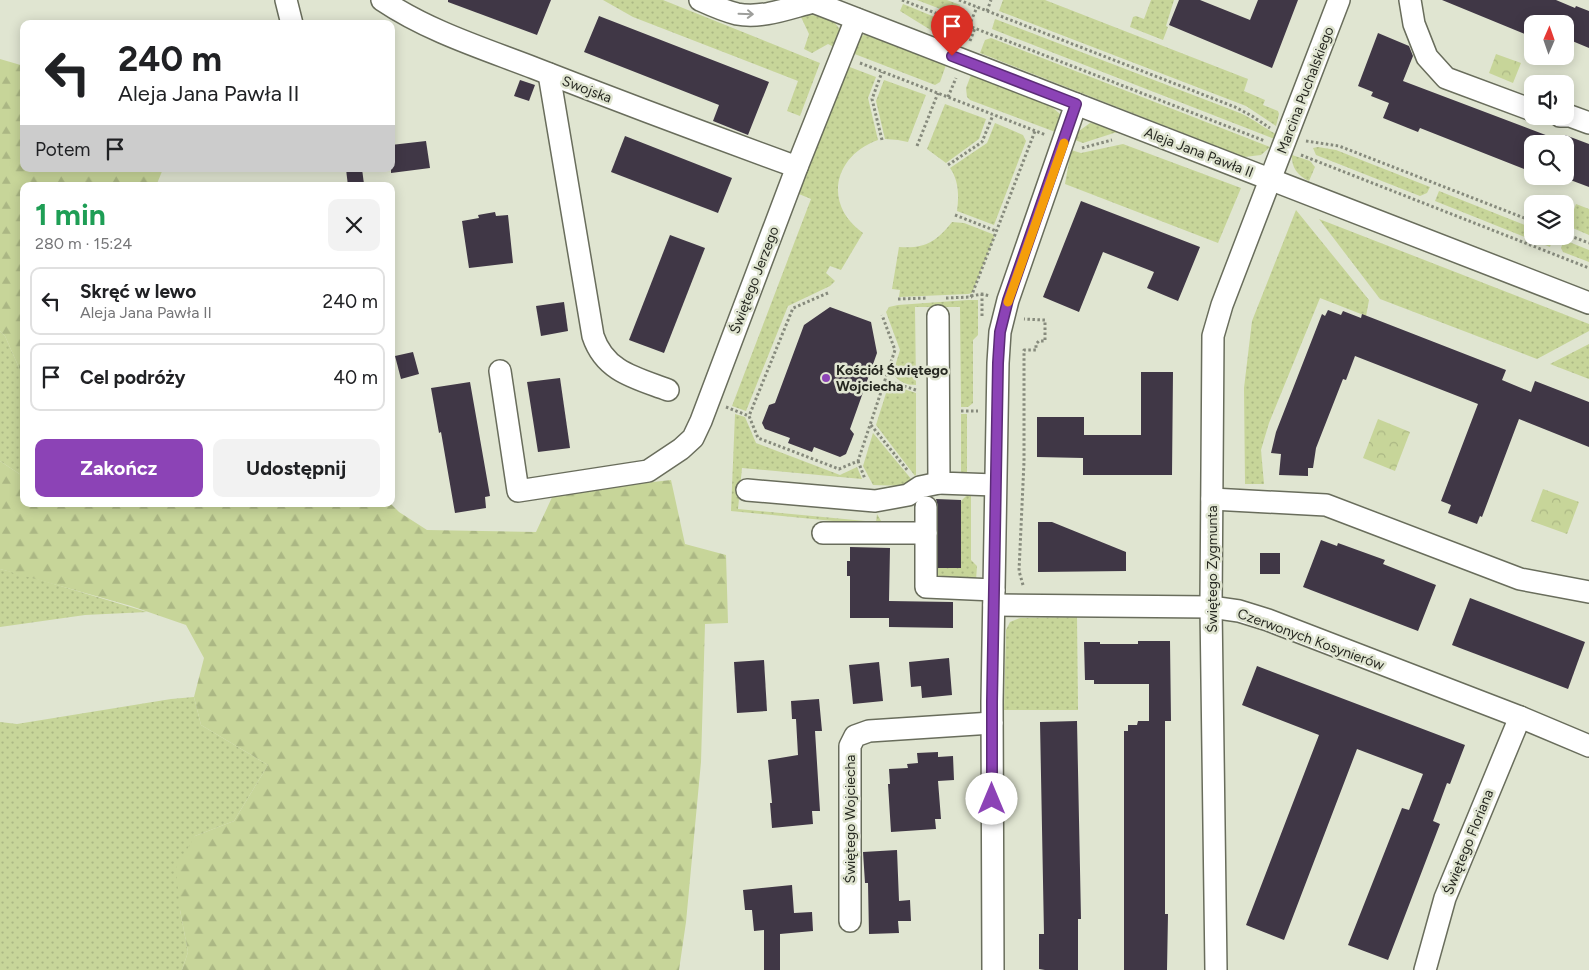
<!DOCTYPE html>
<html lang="pl">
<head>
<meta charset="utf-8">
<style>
	:root { --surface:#fff; --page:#f2f2f2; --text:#202124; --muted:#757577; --line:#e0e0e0; --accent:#8c43b6 }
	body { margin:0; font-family:Figtree,sans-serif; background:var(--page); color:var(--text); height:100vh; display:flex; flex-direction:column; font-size:19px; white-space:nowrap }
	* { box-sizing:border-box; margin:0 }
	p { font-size:16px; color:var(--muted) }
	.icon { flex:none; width:28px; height:28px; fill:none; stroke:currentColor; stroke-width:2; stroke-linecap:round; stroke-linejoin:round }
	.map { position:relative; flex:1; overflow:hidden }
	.panel { position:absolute; left:20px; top:182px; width:375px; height:325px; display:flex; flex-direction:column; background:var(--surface); border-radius:10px; box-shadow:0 2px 12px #0003 }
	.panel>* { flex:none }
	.banner { position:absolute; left:20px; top:20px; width:375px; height:152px; border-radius:10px; box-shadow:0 2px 12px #0003; background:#fff; color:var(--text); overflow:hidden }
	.needle { width:32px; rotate:2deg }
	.buttons { position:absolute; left:1524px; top:15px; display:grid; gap:10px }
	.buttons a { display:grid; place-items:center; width:50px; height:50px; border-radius:10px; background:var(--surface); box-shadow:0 2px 12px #0003; font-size:25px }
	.pin { position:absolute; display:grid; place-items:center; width:42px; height:42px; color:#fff; margin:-51px -21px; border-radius:50% 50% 50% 0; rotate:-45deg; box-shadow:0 0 5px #0007 }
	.pin .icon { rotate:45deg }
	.me { position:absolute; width:55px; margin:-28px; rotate:0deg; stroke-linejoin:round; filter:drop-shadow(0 0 4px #0008) }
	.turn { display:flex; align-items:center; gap:18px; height:105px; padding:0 15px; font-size:22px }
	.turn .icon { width:65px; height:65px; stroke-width:2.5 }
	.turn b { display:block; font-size:35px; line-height:42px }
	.then { display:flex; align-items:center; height:48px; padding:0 15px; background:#0003; gap:10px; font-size:19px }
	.round { display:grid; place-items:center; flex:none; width:52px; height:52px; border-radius:10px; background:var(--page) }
	.overview { display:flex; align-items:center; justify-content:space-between; height:85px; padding:0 15px }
	h1 { font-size:30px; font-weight:700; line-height:38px; color:#1e9e55 }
	.button { display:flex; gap:10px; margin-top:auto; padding:10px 15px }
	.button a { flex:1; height:58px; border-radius:10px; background:var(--accent); color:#fff; font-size:20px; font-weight:700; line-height:58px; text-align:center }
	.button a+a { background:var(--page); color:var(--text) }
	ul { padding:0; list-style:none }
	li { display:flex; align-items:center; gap:15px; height:68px; margin:0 10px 8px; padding:0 5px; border:2px solid var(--line); border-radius:10px }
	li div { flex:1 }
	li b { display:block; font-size:19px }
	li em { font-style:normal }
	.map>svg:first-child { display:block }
	.grass { fill:url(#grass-dots) }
	.forest { fill:url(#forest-firs) }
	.park { fill:url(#park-crowns) }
	.building { fill:#403746 }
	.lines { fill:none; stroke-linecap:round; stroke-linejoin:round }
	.minor-casing { stroke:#696d5c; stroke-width:24 }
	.path { stroke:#868a7c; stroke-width:3; stroke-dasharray:2.5 2.5; stroke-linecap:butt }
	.minor { stroke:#fff; stroke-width:21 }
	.oneway { stroke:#9d9e9b }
	.route-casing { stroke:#5b2c76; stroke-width:12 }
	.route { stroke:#8c43b6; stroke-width:9 }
	.slow { stroke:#f59e0b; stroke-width:9 }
	.poi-dot { fill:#8c43b6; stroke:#e0e5d1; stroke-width:2 }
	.labels { text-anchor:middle; stroke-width:5; stroke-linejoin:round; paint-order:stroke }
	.street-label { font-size:14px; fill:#262821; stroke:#e0e5d1 }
	.poi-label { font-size:14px; font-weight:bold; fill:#262821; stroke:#e0e5d1; text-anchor:start }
</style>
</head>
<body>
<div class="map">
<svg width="1589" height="970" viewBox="0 0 1589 970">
	<defs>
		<pattern id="grass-dots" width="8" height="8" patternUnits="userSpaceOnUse" patternTransform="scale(1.25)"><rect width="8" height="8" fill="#c7d599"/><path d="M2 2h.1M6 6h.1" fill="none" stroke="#abb784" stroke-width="1.8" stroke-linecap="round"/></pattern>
		<pattern id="forest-firs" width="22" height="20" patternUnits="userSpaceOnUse" patternTransform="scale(1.25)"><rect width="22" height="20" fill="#c7d599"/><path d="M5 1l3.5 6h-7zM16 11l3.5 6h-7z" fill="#abb784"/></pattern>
		<pattern id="park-crowns" width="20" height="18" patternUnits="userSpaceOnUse" patternTransform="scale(1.25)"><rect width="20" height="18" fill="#c7d599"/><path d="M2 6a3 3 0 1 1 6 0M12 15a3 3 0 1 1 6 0" fill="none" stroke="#abb784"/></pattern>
	</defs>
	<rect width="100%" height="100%" fill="#e0e5d1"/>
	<g class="grass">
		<path d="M603 0H663L820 63 800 116 787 111 798 81 633 17Z"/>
		<path d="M917 0H947L960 5 956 15Z"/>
		<path d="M1003 0H1045L1248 79 1244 91 1265 100 1263 105 1278 111 1279 114 1276 126 1246 106 999 11Z"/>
		<path d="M1151 0H1176H1174L1166 26 1168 27 1163 40 1130 27 1133 17 1136 16 1144 19Z"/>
		<path d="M903 4 959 27 962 31 957 44 950 42 900 11Z"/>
		<path d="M807 15C820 15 834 18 840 30L836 48 828 44 812 53 804 49 809 34 801 17Z"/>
		<path d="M995 19 1240 113C1254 119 1265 129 1278 135L1277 140 992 29Z"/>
		<path d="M864 35H870L946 65 940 82 935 85 852 53 857 39Z"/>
		<path d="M991 38 1270 147 1261 155 1244 157 980 53 985 40Z"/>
		<path d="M847 66 876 77 868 98 878 140C833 156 823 205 863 233L841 270 830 266 826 273 835 281 830 286 788 306 746 411 732 406 811 199 799 194Z"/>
		<path d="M971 75 1052 107 1060 114 1058 133 970 100 967 97 966 88Z"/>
		<path d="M884 80 926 95 908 142 898 140 885 139 876 101Z"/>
		<path d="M945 104 986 119 979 139 946 163 927 149Z"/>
		<path d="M995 123 1023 135 1026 141 994 225 957 211C959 196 959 181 950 168L987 143Z"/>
		<path d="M1090 123 1098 124 1117 132 1083 143 1075 140 1079 131Z"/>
		<path d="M1123 144 1241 188 1218 243 1065 184 1071 150 1081 153Z"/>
		<path d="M1318 147 1336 150 1430 187 1427 193 1420 196 1316 155 1313 148Z"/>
		<path d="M1292 155 1310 161 1315 167 1309 181C1298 176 1291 167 1292 155Z"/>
		<path d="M1439 191 1532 228V236H1554L1550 247 1435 201Z"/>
		<path d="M1576 204 1589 209V235L1568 226Z"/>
		<path d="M1296 210 1369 300 1366 316 1320 298 1269 423 1261 450 1264 484H1245L1244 388 1252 321Z"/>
		<path d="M1319 219 1589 324V331L1537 359 1380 299Z"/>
		<path d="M952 222 964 223 995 235 972 293 968 294 899 297 900 290 892 289 899 247C925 249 936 242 952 222Z"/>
		<path d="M1564 240 1589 250V262L1563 252 1561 248Z"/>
		<path d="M968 300H978V335L973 340V403L968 407H961L960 307H915L916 385C906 385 898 382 893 373L900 350 886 312 889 307 898 305Z"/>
		<path d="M0 331 5 336 24 379V477L0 461Z"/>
		<path d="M1589 344V379L1550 364Z"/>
		<path d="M895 386 916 393V475L915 476 876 425 887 390Z"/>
		<path d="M735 414 745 417 756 443 840 475 857 467 862 479 742 468 738 509 876 522 877 514 884 526 731 511Z"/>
		<rect x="961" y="414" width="6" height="64"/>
		<path d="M873 433 912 480 906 486 873 485 863 466Z"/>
		<path d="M967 495H971V560L977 566 976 580 935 582V568H961V501Z"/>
		<path d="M0 569 24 575 147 612 85 615 0 627Z"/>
		<path d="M1077 617 1078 710H1004L1006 630 1010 622 1020 618Z"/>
		<path d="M194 697 201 725 268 765 234 821 195 836 180 910 188 952 182 970H0V722L17 724 171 699Z"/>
	</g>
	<g class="forest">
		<path d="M0 59 24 66V169H163L156 186H24V379L5 336 0 331Z"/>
		<path d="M0 461 24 477V504H391L399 512 427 530 536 532 554 493 671 480 685 544 726 555 728 623 705 624 701 762 686 922 679 970H182L188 952 180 910 176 868 195 836 234 821 268 765 201 725 194 697 204 658 186 625 131 606 0 569Z"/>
	</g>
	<g class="park">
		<path d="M1496 54 1521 63 1513 83 1489 73Z"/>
		<path d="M1378 419 1410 432 1395 471 1363 458Z"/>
		<path d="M1543 489 1579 502 1567 534 1531 521Z"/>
	</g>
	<g class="building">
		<path d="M448 0H551L537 35 448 2Z"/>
		<path d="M1179 0H1200L1250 20 1258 0H1298L1272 68 1169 25Z"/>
		<path d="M1442 0H1556L1575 8 1576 6 1589 11V48L1565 38V24H1532V37Z"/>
		<path d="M599 16 769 82 748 135 713 121 719 105 584 52Z"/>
		<path d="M1378 33 1409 46 1413 56 1403 81 1564 142 1563 144H1532V172L1420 128 1418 132 1383 118 1389 103 1371 96 1373 92 1358 86Z"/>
		<path d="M520 80 535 85 529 101 514 96Z"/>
		<path d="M1565 135 1589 144V187L1565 178Z"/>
		<path d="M625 136 732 178 718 213 611 172Z"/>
		<path d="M426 141 430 168 391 173V145Z"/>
		<path d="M346 169H362L364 184 348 186Z"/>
		<path d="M1081 201 1200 247 1178 301 1147 288 1154 272 1103 252 1079 312 1043 297Z"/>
		<path d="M495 212 496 216 508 215 513 263 469 268 462 221 479 218 478 215Z"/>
		<path d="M670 235 705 248 664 353 629 340Z"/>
		<path d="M564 302 568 331 541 336 536 306Z"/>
		<path d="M830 307 871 322 877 353 850 429 854 434 846 454 840 457 814 447 812 452 788 443 790 438 765 429 762 423 769 405 775 403 804 325Z"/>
		<path d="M1328 310 1341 315 1343 311 1361 318 1362 314 1506 370 1502 380 1531 392 1535 381 1589 402V447L1519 419 1482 517 1480 516 1477 524 1448 513 1451 505 1441 501 1478 404 1355 356 1346 380 1343 379 1316 448 1313 468H1308V476L1279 475 1281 454 1271 453 1276 432 1322 314 1325 316Z"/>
		<path d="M413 352 419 374 401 379 395 356Z"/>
		<path d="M1141 372H1173L1172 475H1083V458L1037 457V417H1084V435H1141Z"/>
		<path d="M560 378 570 448 538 452 527 382Z"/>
		<path d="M470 382 490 496 485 497 486 508 455 513 441 432 439 433 431 388Z"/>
		<path d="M936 499 961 500V568H938V507Z"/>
		<path d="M1038 522H1052L1126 552V571L1038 572Z"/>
		<path d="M1321 540 1337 546 1338 543 1385 560 1383 564 1436 585 1418 631 1303 587Z"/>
		<path d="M850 547 890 548 889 601 953 602V628L889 627V618H850V576H847V561H850Z"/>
		<rect x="1260" y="553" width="20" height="21"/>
		<path d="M1470 598 1585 642 1568 689 1452 645Z"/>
		<path d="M1138 641H1170L1171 721H1165V914H1168L1167 970H1124V731H1128V725H1137L1138 721H1149V684H1094V680H1085L1084 642H1100V644H1138Z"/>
		<path d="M949 658 952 695 922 698 921 686 911 687 909 662Z"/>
		<path d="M764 660 767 711 737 713 734 662Z"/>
		<path d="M879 662 883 701 853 704 849 665Z"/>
		<path d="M1257 666 1465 745 1450 784 1447 783 1433 821 1440 824 1388 960 1348 945 1402 808 1409 810 1423 774 1357 749 1284 940 1246 925 1319 735 1242 705Z"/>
		<path d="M819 699 822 731H815L820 811H812L813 824 772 828 770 803H772L768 760 798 755 796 719H792L791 701Z"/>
		<path d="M1077 721 1081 919H1078V970H1045L1039 969V934H1044L1040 722Z"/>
		<path d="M938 752V757L953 756 954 780 938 781 941 819H935L936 829 891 832 888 784H890L889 769 908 768 907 764 918 763 917 753Z"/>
		<path d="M897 850 899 901 910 900 911 921H898L899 933 869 934 868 883H865L863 852Z"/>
		<path d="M792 885 794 913 812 912 813 931 780 934V970H764V930L754 931 752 910H745L743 890Z"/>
	</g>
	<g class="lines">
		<defs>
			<g id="minor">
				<path d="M286 0 292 24"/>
				<path d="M382 0C428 31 482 48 534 68 621 102 709 135 797 167"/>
				<path d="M700 0C711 5 724 11 737 14 762 19 789 8 813 2"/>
				<path d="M808 0 1589 303"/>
				<path d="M1410 0 1414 24 1427 57 1446 78 1532 110"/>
				<path d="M549 74 593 336C605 372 636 378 668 390"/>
				<path d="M1560 116H1570L1589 123"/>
				<path d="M938 316 939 483 995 485"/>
				<path d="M500 371 518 491 648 471 681 449 693 438 701 421 797 167 856 19"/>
				<path d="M747 490 875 501 908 495 920 487 939 483"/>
				<path d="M1212 499 1326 505 1520 579 1589 592"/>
				<path d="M926 507V587L994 590"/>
				<path d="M823 533H926"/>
				<path d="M994 605 1211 607 1239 611 1268 620 1520 717 1589 746"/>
				<path d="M850 921V746L855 736 869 731 992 723"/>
				<path d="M993 970 992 702 998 363 1000 332 1008 300 1076 104"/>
				<path d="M1216 970 1211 607 1213 336 1222 305 1339 0"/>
				<path d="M1425 970 1445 898 1520 717"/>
			</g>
		</defs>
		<use href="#minor" class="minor-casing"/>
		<g class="path">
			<path d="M902 0 1265 141"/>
			<path d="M959 0 1235 107 1252 116 1270 128"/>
			<path d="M987 11 991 0"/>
			<path d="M969 26 977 7"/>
			<path d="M970 41 975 28"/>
			<path d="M860 63 1046 135"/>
			<path d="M948 97 956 78"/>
			<path d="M882 140 872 99 882 72"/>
			<path d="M1306 141 1339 146 1532 221"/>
			<path d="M917 146 938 93"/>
			<path d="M1082 148 1112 140"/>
			<path d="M1301 155 1589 268"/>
			<path d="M948 165 982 142 993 115"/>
			<path d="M955 215 996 231"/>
			<path d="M1565 234 1589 243"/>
			<path d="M828 293 793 308 749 416 758 438 839 469 858 461 895 350 882 315"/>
			<path d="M971 296 982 294 990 296"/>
			<path d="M946 298 971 297 1035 131"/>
			<path d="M898 299 928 298"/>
			<path d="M982 316V294"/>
			<path d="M885 380 916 390"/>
			<path d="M726 407 749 416"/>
			<path d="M961 411H978"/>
			<path d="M871 425 908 471"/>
			<path d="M858 461 865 479"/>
			<path d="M1023 585 1019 571 1024 462V350H1036V344L1039 341H1045V320L1024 319"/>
		</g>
		<use href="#minor" class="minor"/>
	</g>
	<defs><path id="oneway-shaft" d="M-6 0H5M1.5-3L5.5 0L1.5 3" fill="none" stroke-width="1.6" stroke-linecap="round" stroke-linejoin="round" transform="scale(1.25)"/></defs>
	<use class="oneway" href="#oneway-shaft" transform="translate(746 14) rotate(2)"/>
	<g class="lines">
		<defs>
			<path id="route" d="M952 56 1076 104 1008 300 1000 332 998 363 992 702V799"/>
		</defs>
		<use href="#route" class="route-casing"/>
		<use href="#route" class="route"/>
		<path class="slow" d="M1008 302 1064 143"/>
	</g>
	<circle class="poi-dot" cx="826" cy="378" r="5"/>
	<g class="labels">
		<g class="street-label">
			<text transform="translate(587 89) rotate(21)" y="5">Swojska</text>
			<text transform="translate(1305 90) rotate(-69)" y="5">Marcina Puchalskiego</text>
			<text transform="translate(1199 152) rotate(21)" y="5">Aleja Jana Pawła II</text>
			<text transform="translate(754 280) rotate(-69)" y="5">Świętego Jerzego</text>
			<text transform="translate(1212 569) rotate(-90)" y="5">Świętego Zygmunta</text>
			<text transform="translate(1311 639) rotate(20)" y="5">Czerwonych Kosynierów</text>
			<text transform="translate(850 819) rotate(-90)" y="5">Świętego Wojciecha</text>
			<text transform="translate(1468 842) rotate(-68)" y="5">Świętego Floriana</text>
		</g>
		<g class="poi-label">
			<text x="836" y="375">Kościół Świętego<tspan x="836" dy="16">Wojciecha</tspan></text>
		</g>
	</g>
</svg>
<div class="buttons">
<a><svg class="needle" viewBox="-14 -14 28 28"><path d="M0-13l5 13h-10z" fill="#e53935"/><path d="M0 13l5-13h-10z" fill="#757577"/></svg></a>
<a><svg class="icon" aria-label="sound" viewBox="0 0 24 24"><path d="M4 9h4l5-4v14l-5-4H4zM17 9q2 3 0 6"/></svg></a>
<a><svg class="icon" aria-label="search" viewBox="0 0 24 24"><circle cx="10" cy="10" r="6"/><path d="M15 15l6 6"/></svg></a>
<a><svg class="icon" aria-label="layers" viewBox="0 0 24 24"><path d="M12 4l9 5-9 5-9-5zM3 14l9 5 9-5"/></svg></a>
</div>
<div class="pin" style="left:952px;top:56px;background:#d93025"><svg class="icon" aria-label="arrive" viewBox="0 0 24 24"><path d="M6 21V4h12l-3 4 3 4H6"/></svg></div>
<svg class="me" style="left:992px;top:799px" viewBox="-20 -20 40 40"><circle r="19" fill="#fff"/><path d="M0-13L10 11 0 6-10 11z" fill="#8c43b6"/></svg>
<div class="banner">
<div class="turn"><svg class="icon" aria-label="left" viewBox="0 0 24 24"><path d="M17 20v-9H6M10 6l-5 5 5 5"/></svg><div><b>240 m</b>Aleja Jana Pawła II</div></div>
<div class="then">Potem<svg class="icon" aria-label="arrive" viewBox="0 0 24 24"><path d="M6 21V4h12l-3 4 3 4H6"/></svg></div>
</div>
<section class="panel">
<div class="overview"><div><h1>1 min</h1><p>280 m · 15:24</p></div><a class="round"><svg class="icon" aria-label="close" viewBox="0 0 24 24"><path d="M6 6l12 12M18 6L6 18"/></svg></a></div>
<ul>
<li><svg class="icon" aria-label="left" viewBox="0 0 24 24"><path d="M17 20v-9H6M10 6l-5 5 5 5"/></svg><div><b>Skręć w lewo</b><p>Aleja Jana Pawła II</p></div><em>240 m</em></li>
<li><svg class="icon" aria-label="arrive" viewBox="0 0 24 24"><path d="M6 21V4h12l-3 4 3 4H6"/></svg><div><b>Cel podróży</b></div><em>40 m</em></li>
</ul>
<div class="button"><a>Zakończ</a><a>Udostępnij</a></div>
</section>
</div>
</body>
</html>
